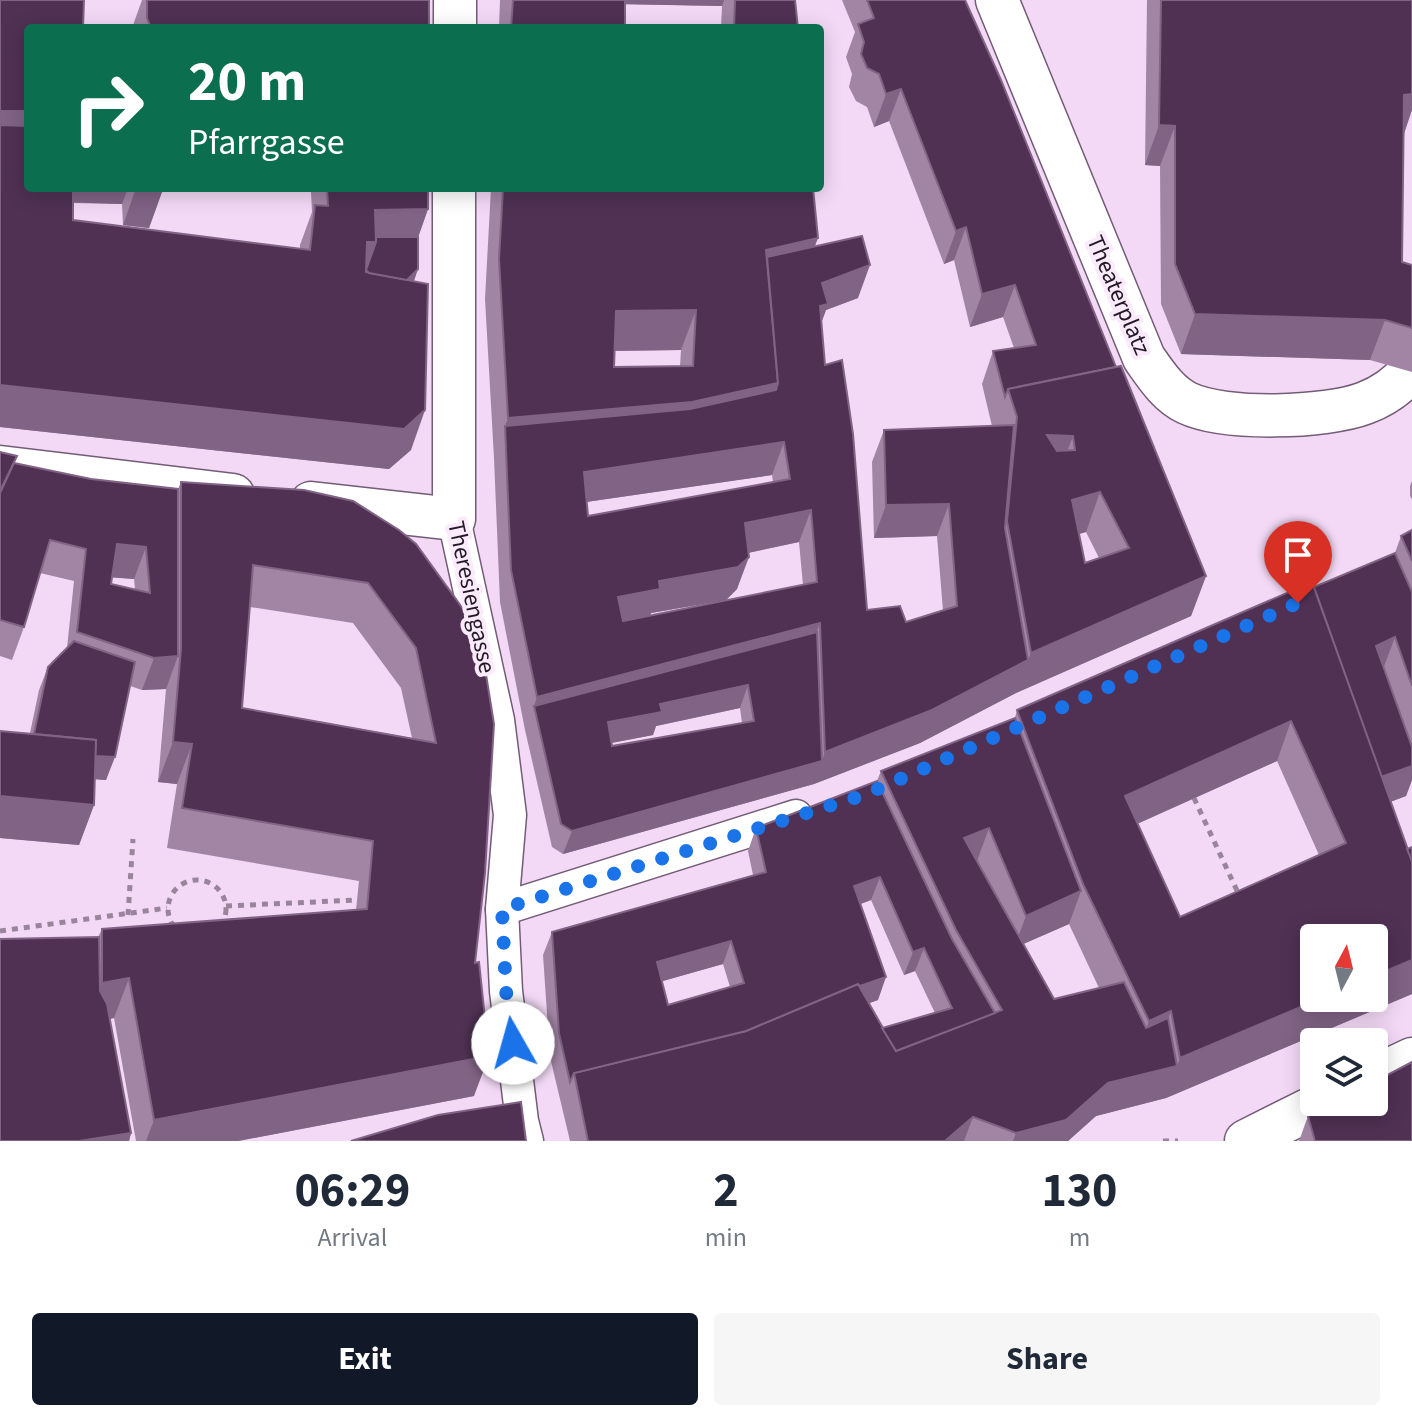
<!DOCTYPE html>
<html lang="en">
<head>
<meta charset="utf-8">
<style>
	:root { --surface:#fff; --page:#f6f6f7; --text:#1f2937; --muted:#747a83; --accent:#111827 }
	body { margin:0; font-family:"Source Sans 3",sans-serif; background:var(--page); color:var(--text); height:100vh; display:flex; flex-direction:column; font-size:30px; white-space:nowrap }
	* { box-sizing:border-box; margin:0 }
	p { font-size:26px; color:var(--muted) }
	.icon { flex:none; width:44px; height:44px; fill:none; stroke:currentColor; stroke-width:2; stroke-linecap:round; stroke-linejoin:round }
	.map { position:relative; height:1141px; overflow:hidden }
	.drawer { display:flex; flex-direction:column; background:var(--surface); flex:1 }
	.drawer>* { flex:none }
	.guide { position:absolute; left:24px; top:24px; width:800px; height:168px; border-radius:8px; box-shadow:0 4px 20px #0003; background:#0b6e4f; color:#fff; overflow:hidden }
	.needle { width:52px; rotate:7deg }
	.buttons { position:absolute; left:1300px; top:924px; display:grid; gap:16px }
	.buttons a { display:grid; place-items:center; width:88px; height:88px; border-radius:8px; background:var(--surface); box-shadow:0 4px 20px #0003; font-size:40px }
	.pin { position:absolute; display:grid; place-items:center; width:68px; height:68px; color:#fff; margin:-82px -34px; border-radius:50% 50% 50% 0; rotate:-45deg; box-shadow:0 0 8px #0007 }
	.pin .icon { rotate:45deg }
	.me { position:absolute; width:88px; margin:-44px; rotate:353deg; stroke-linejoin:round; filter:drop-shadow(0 0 6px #0008) }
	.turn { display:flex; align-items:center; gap:28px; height:168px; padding:0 32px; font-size:36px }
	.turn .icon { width:104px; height:104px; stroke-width:2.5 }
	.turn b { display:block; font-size:56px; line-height:68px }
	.eta { display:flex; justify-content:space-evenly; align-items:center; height:136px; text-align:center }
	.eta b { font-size:48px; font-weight:700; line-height:56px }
	.cta { display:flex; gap:16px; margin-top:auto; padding:16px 32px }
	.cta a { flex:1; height:92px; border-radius:8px; background:var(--accent); color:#fff; font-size:32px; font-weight:700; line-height:92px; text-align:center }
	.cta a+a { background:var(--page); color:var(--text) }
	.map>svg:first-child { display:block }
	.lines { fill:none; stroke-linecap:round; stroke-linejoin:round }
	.pedestrian-casing { stroke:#735c76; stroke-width:35 }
	.minor-casing { stroke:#735c76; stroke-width:45 }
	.path { stroke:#98859b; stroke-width:5; stroke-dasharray:6 6; stroke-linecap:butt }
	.pedestrian { stroke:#fff; stroke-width:32 }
	.minor { stroke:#fff; stroke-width:42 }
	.wall { fill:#a285a5; fill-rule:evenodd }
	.shaded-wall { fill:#816385 }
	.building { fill:#503154; stroke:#816385; stroke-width:2; fill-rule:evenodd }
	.route { stroke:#1a73e8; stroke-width:14; stroke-dasharray:0 25.2 }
	.labels { text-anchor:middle; stroke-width:8; stroke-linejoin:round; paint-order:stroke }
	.street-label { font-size:24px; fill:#221924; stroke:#faeafc }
</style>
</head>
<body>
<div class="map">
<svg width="1412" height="1141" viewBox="0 0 1412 1141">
	<rect width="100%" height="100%" fill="#f3d9f6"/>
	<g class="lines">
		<defs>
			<g id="pedestrian">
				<path d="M454 519 498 720 510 815 502 909 506 991 522 1121 527 1141"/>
				<path d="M502 909 796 816"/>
			</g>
			<g id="minor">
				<path d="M997 0 1144 358C1156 375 1168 394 1187 403 1225 421 1326 418 1365 403 1383 396 1398 386 1410 371"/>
				<path d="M455 28V0"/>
				<path d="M0 467 233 495"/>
				<path d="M311 503 454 519V188"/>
				<path d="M1374 1077 1412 1059"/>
				<path d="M1246 1141 1324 1102"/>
			</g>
		</defs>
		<use href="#pedestrian" class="pedestrian-casing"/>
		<use href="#minor" class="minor-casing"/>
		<g class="path">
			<path d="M1194 798 1239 895"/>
			<circle cx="197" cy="909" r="29"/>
			<path d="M226 906 357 900"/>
			<path d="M128 915 133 839"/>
			<path d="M0 931 167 908"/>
			<path d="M1303 1040 1311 1057"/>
			<path d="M1163 1141H1178"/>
		</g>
		<use href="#pedestrian" class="pedestrian"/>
		<use href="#minor" class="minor"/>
	</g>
	<g class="wall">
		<path d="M0 0 28 188H428V209L418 237 414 281 411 450 389 469 0 427ZM163 189 311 192 312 212 300 245V249L73 220V203L122 204 123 225 149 228Z"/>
		<path d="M142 0H429V28H132Z"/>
		<path d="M500 0H795L798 28H721L722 6 625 4V28H499Z"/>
		<path d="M842 0H965L1116 367 1206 576 1191 616 1016 693 920 743 814 784 563 854 552 847 525 730 500 602 494 458 485 299 491 188H813L815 246 858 298 826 310 821 323 825 365 867 610 906 622 943 611 937 536 874 538 872 462 884 430 992 426 982 384 993 351 1014 348 1003 317 970 327 954 260 944 264 889 121 874 127 867 107 856 101 849 87 852 74 846 57 855 32ZM681 350 680 366 614 367V351ZM772 475 773 482 588 516 586 502ZM1086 532 1099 558 1085 563 1079 534ZM799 542 803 585 650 616 651 613 726 600 737 589 748 553ZM740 708 742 723 612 746V743L653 735 656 726Z"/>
		<path d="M1147 0H1412L1404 134 1402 262 1412 265V372L1370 360 1181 354 1161 304 1160 166 1145 165Z"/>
		<path d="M0 452 17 456 14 463 91 479 178 489 181 482 399 530 475 963 474 1096 238 1141H136L114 1018 110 1019 131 1133 129 1141H0L102 929 356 910 359 881 167 848 177 784 158 782 166 689 142 690 130 686 106 780 94 779V805L79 845 0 838V731L30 733 39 690 48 667 67 648 74 581 40 573 24 627 12 660 0 656ZM112 577 134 579 135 589 111 584ZM250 607 353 623 401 688 412 738 242 708Z"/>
		<path d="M1412 481V499L1410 496V486Z"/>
		<path d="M1412 530V780L1406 796 1390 802 1412 994 1166 1098 1096 1116 1068 1141H570L550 1057 543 955 552 932 753 875 748 851 756 828 877 781 881 771 1015 718 1017 710 1395 553 1401 536ZM1277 761 1319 855 1180 917 1137 824ZM871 900 904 975 915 971 935 1013 882 1028 869 1003 878 1000 861 904ZM1069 924 1099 988 1054 999 1023 944ZM723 964 730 987 668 1005 662 981Z"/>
		<path d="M1308 1116 1412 1141H1299Z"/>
	</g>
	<g class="shaded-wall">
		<path d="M612 0H724L722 6 611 4Z"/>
		<path d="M901 89 889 121 874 127 886 94Z"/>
		<path d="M1412 94V110L1404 134V95Z"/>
		<path d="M0 111H28V150L0 151Z"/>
		<path d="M1159 125 1175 126 1160 166 1145 165Z"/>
		<path d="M65 188H128L122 204 60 202Z"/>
		<path d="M136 188H312L311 192 163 189 149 228 123 225Z"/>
		<path d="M428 209 414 249H373L362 282H352L375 210Z"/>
		<path d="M966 227 954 260 944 264 956 231Z"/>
		<path d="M818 238 803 278 766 286V250Z"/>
		<path d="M870 265 858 298 826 310 816 337 822 283Z"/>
		<path d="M418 269 414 281 401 286Z"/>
		<path d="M1015 285 1003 317 970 327 982 294Z"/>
		<path d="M696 310 681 350 601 351 616 311Z"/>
		<path d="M1195 314 1385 320 1370 360 1181 354Z"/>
		<path d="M778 383 764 423 505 426 508 418Z"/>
		<path d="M0 385 425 410 411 450 389 469 0 427Z"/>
		<path d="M1047 435 1073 436 1058 476Z"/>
		<path d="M784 442 772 475 572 504 584 472Z"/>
		<path d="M1100 492 1086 532 1057 540 1072 500Z"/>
		<path d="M949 504 937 536 874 538 886 505Z"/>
		<path d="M811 510 799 542 733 556 745 523Z"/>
		<path d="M117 544 146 547 134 579 105 577Z"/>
		<path d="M749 557 737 589 726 600 651 613 648 621 606 630 618 597 659 581Z"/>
		<path d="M1206 576 1191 616 1016 693 920 743 814 784 563 854 572 831 822 761 825 752 1028 660 1031 653Z"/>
		<path d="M820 623 808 655 534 706 537 697Z"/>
		<path d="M1395 637 1383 669 1376 646Z"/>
		<path d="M178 656 166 689 142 690 154 658Z"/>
		<path d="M748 685 740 708 656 726 653 735 600 745 608 722 660 704Z"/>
		<path d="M1291 721 1277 761 1110 836 1125 796Z"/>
		<path d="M173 742 192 744 177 784 158 782Z"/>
		<path d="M30 751 115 757 106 780 22 774Z"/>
		<path d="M1412 766V780L1406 796 1366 811 1378 778Z"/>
		<path d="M0 796 94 805 79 845 0 838Z"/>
		<path d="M989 828 977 861 964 838Z"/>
		<path d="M880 877 871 900 846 909 854 886Z"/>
		<path d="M1081 891 1069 924 1014 948 1026 916Z"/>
		<path d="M731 941 723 964 649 985 657 962Z"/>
		<path d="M924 948 915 971 904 975 913 952Z"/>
		<path d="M1412 960V994L1166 1098 1096 1116 1068 1141H1013L1016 1133 1108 1083 1177 1066 1180 1058 1322 998H1374V976Z"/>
		<path d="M886 977 878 1000 848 1011 852 989Z"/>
		<path d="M129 978 114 1018 88 1023 102 983Z"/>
		<path d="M1171 1011 1156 1051 1134 1061 1149 1021Z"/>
		<path d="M489 1056 474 1096 238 1141H146L154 1120Z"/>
		<path d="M973 1117 964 1141H945Z"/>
		<path d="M131 1133 129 1141H79Z"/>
	</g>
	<g class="building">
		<path d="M0 0H84L83 28H28V111H0Z"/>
		<path d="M147 0H429V28H151L147 18Z"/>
		<path d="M513 0H625V28H511Z"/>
		<path d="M735 0H795L798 28H734Z"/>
		<path d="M867 0H965L1001 80 1116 367 1008 389 1005 397 993 351 1036 345 1015 285 982 294 966 227 956 231 901 89 886 94 879 74 867 68 861 54 864 42 858 24 874 18Z"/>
		<path d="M1161 0H1412V94L1404 95 1402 262 1412 265V328L1385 320 1195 314 1175 264V126L1159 125Z"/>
		<path d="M0 125 28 126V188H73V220L310 250 315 205 328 206 327 188H428V209L375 210 376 242H367L366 272 428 284 425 410 404 429 0 385Z"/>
		<path d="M503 188H813L818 238 766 250 778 383 692 402 508 418 499 259ZM696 310 693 366 614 367 616 311Z"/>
		<path d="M862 236 870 265 822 283 828 304 820 306 825 365 842 360 853 434 867 610 900 606 906 622 957 606 949 504 886 505 884 430 1014 425 1005 528 1028 660 932 710 825 752 820 623 537 697 511 570 505 426 690 409 776 390 778 383 767 257ZM784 442 790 479 588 516 584 472ZM811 510 817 582 623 621 618 597 660 589 659 581 738 567 749 557 745 523Z"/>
		<path d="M376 237H418V269L407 280 369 273 366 270 376 242Z"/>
		<path d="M1121 366 1206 576 1031 653 1007 521 1017 417 1008 389ZM1047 435 1073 436 1075 450 1057 451ZM1100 492 1129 548 1085 563 1072 500Z"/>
		<path d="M0 452 17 456 0 491Z"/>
		<path d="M14 463 91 479 178 489V656L154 658 77 632 86 549 50 540 24 627 0 620V493ZM117 544 146 547 150 593 111 584Z"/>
		<path d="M181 482 304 490 353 501 399 530 416 544 479 631 494 724 485 873 475 963 479 962 489 1056 154 1120 129 978 102 983V929L367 909 373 841 182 808 192 744 173 742 181 649ZM253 565 368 583 416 648 436 743 242 708Z"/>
		<path d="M1412 530V561L1401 536Z"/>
		<path d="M1395 553 1412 592V686L1395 637 1376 646 1412 747V766L1381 777 1314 587Z"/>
		<path d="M1312 582 1412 861V960L1374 976V938H1314V998H1322L1180 1058 1171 1011 1149 1021 1083 884 1017 710ZM1291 721 1346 843 1180 917 1125 796Z"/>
		<path d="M817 632 822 761 572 831 561 824 534 706ZM748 685 754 721 612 746 608 722 662 712 660 704Z"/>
		<path d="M74 641 135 662 115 757 95 756 96 740 34 734 48 667Z"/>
		<path d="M1015 718 1081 891 1026 916 989 828 964 838 1054 999 1124 982 1146 1028 1168 1018 1177 1066 1108 1083 1066 1120 1016 1133 973 1117 945 1141H588L574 1073 746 1031 858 984 896 1051 1002 1010 956 930 881 771Z"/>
		<path d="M0 731 96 740 94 805 0 796Z"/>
		<path d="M877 781 952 939 995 1013 896 1051 882 1028 952 1008 924 948 913 952 880 877 854 886 886 977 860 986 858 984 746 1031 574 1073 570 1082 559 1033 552 932 766 872 756 828ZM731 941 744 983 668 1005 657 962Z"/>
		<path d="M1412 847V861L1407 849Z"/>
		<path d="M99 937 100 991 107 1004 131 1133 79 1141H0V939Z"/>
		<path d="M1412 1062V1141H1315L1308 1116 1335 1102H1374V1082Z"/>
		<path d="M521 1102 526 1141H351L438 1115Z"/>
	</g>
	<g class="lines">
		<path class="route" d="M513 1043 506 991 502 909 864 795 1298 603"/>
	</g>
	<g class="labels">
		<g class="street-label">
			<text transform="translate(1119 295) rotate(67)" y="8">Theaterplatz</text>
			<text transform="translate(472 597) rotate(78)" y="8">Theresiengasse</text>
		</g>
	</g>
</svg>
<div class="buttons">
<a><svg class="needle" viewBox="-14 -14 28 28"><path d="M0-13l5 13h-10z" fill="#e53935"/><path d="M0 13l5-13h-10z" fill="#747a83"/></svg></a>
<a><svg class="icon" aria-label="layers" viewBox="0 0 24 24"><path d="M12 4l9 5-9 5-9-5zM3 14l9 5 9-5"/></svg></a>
</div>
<div class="pin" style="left:1298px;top:603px;background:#d93025"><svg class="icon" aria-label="arrive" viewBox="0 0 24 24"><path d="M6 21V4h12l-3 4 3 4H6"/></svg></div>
<svg class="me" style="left:513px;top:1043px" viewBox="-20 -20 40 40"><circle r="19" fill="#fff"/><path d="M0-13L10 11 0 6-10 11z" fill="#1a73e8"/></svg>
<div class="guide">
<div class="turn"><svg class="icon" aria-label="right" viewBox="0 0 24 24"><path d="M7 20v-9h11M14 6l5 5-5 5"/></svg><div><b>20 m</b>Pfarrgasse</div></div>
</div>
</div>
<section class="drawer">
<div class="eta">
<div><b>06:29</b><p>Arrival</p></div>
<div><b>2</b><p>min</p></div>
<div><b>130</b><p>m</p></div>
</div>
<div class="cta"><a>Exit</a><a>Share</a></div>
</section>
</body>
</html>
